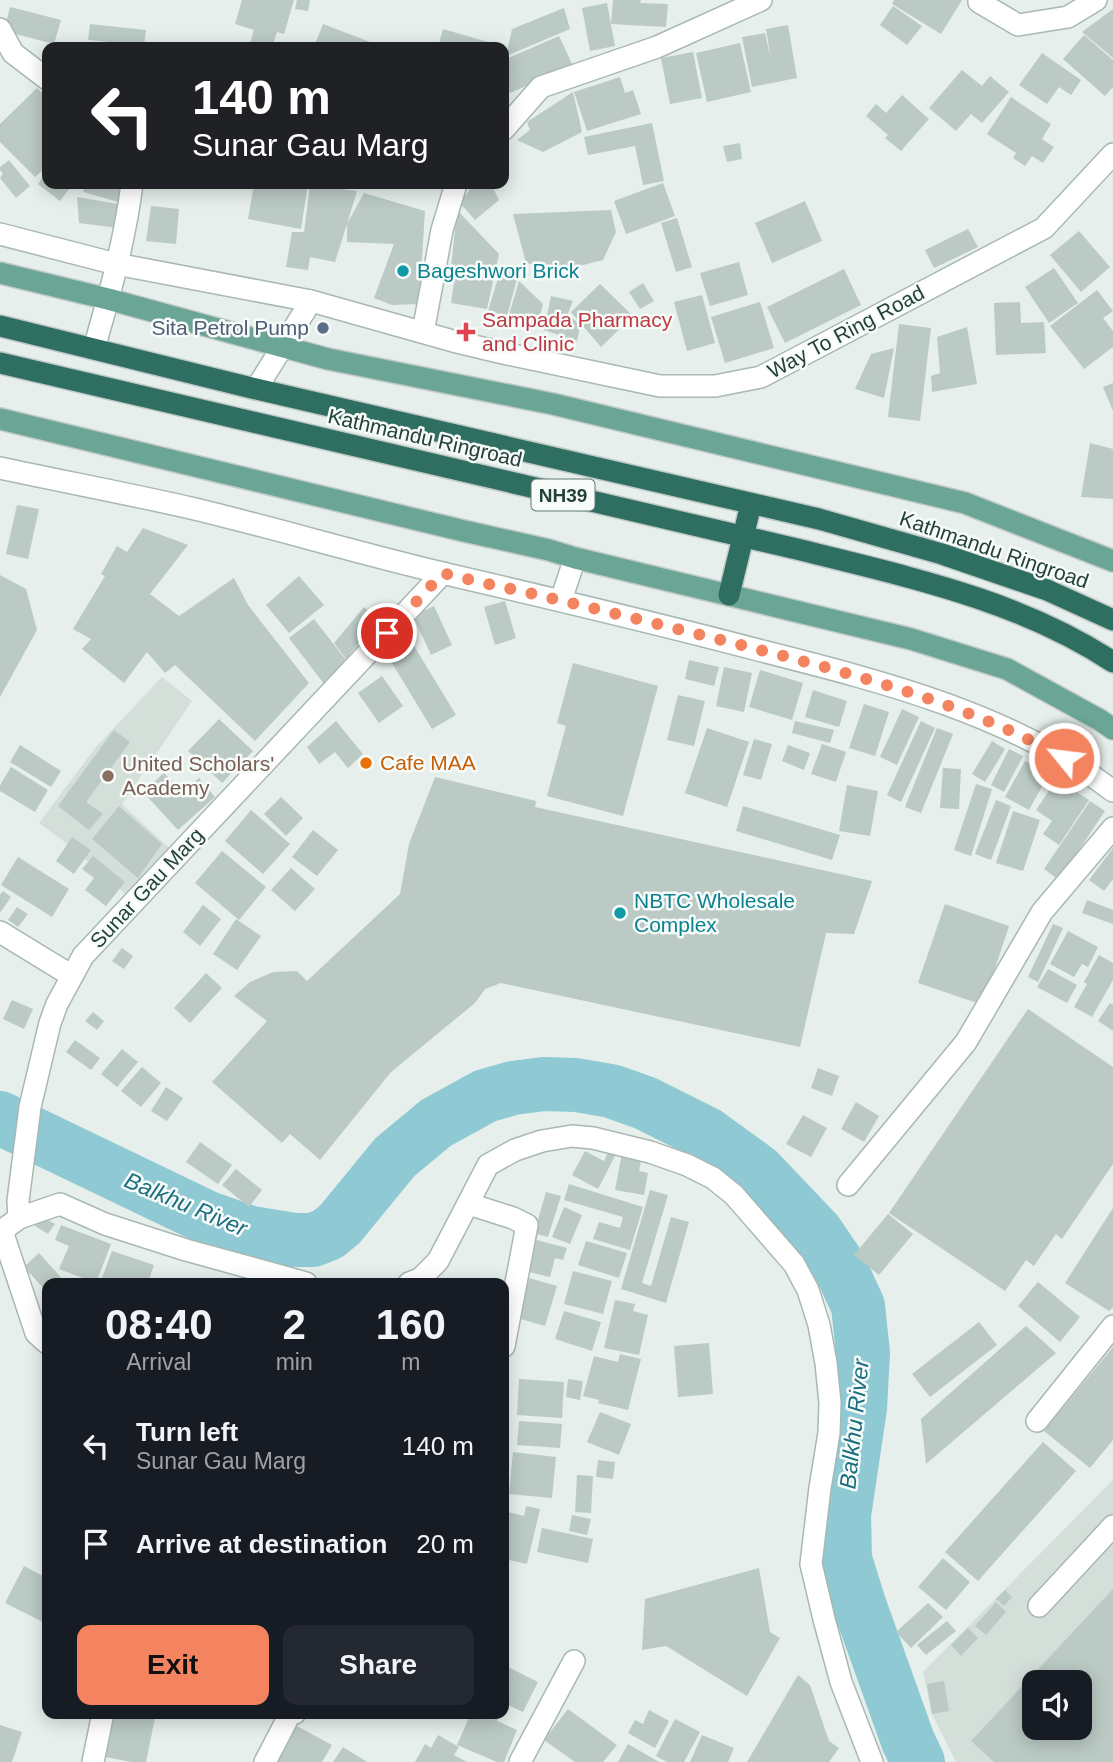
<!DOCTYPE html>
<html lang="en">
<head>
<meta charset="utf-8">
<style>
	:root { --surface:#171b24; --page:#242831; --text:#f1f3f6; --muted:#9ea1a6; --accent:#f4845f }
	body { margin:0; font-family:Arial,sans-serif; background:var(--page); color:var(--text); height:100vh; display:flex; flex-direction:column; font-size:26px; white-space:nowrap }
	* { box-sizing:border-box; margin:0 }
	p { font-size:23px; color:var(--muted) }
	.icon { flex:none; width:38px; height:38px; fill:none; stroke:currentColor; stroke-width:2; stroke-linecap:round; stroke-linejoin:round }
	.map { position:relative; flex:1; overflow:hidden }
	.sheet { position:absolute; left:42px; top:1278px; width:467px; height:441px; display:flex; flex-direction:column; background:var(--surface); border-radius:14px; box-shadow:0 4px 18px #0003 }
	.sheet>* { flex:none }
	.top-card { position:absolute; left:42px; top:42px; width:467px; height:147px; border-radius:14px; box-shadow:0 4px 18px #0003; background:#202124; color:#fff; overflow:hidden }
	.tools { position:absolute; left:1022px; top:1670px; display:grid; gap:14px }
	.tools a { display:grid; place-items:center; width:70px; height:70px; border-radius:14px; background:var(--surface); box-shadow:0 4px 18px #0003; font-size:35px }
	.pin { position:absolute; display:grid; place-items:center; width:60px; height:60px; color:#fff; margin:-30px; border:4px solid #fff; border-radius:50%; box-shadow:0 2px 7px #0007 }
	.me { position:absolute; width:77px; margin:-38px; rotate:299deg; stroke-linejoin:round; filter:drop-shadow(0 0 5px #0008) }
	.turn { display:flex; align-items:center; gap:24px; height:147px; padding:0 35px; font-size:32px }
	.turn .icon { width:91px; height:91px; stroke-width:2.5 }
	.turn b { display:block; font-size:49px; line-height:60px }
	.eta { display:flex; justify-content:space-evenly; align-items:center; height:119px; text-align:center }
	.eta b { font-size:42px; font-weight:700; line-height:49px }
	.cta { display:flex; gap:14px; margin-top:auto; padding:14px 35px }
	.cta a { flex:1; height:80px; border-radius:14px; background:var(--accent); color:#111; font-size:28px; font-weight:700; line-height:80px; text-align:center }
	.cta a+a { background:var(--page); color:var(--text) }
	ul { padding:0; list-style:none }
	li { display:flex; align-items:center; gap:21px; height:98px; padding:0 35px }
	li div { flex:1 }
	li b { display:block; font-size:26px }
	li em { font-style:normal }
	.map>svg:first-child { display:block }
	.built { fill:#d4dfda; fill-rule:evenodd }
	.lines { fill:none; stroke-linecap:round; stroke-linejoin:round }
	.river { stroke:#8ec9d4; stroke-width:54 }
	.building { fill:#bbcac4; fill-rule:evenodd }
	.minor-casing { stroke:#a8b8b2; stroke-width:24 }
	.major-casing { stroke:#c2cac8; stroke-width:24 }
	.highway-casing { stroke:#c2cac8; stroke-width:24 }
	.minor { stroke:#fff; stroke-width:21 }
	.major { stroke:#6aa596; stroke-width:21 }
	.highway { stroke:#2f6f62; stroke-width:21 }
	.route { stroke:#f4845f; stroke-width:12; stroke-dasharray:0 21.6 }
	.culture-dot { fill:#0f9aa8; stroke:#f7fbf9; stroke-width:2.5 }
	.service-dot { fill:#5c6f8a; stroke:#f7fbf9; stroke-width:2.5 }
	.health-dot { fill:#e0444e; stroke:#f7fbf9; stroke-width:2.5 }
	.food-dot { fill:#e8710a; stroke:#f7fbf9; stroke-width:2.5 }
	.education-dot { fill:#8d6e63; stroke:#f7fbf9; stroke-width:2.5 }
	.labels { text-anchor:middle; stroke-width:5; stroke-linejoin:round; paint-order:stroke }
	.shield { fill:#f7fbf9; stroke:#637a73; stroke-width:2 }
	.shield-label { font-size:19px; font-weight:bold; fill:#24423a }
	.culture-label { font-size:21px; fill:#0d838f; stroke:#f7fbf9; text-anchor:start }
	.health-label { font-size:21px; fill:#be3a42; stroke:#f7fbf9; text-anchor:start }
	.service-label { font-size:21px; fill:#4e5e75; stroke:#f7fbf9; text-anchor:end }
	.street-label { font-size:21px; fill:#24423a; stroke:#f7fbf9 }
	.food-label { font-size:21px; fill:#c56008; stroke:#f7fbf9; text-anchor:start }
	.education-label { font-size:21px; fill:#785e54; stroke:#f7fbf9; text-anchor:start }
	.water-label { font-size:23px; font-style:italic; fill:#1c6f80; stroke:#f7fbf9 }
</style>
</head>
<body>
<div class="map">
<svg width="1113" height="1762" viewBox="0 0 1113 1762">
	<rect width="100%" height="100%" fill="#e6efeb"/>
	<g class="built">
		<path d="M162 677 192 701 122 804 171 850 128 896 70 846 39 823 96 747Z"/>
		<path d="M1113 1480V1762H956L932 1714 923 1672ZM1034 1682H1080V1727H1034Z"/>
	</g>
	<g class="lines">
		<path class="river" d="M0 1118 208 1218 251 1233 294 1240H313L328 1234 340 1224 395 1157 436 1123 485 1096 513 1088 544 1084 576 1085 611 1091 645 1103 707 1134 758 1171 816 1232 840 1267 858 1306 863 1353 860 1408 844 1515 845 1559 859 1604 908 1741 918 1762"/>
	</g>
	<g class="building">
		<path d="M242 0H294L284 34 277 32 272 47H249L254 30 235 24Z"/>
		<path d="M297 0H310L308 11 295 9Z"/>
		<path d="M613 0H641L640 3 668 4 666 27 611 24Z"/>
		<path d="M894 0H962L941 34 892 4Z"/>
		<path d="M607 3 615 46 590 51 582 8Z"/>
		<path d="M893 6 922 26 907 45 880 25Z"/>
		<path d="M10 7 61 20 54 44 4 31Z"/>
		<path d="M564 8 570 29 506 56 512 29Z"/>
		<path d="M1113 9V58L1082 32Z"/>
		<path d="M90 24 146 30 144 45 88 40Z"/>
		<path d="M323 24 370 42 368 47H314Z"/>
		<path d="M788 25 797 78 752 87 742 37 765 33 771 60 766 29Z"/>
		<path d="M443 29 488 42 486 47H438Z"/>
		<path d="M1084 35 1113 60V87L1105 96 1063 59Z"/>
		<path d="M559 36 573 66 510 93 504 80V60Z"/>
		<path d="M740 43 751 92 707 102 696 53Z"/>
		<path d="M693 52 702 98 670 104 661 58Z"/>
		<path d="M1042 53 1081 80 1071 95 1059 87 1047 104 1019 85Z"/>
		<path d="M962 70 982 86 990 76 1009 92 982 123 971 114 956 131 929 108Z"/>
		<path d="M620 77 625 93 633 90 641 114 587 131 574 92Z"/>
		<path d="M37 88 47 98V166L35 177 0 142V124Z"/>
		<path d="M573 92 582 132 543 152 517 140 530 130 527 122Z"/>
		<path d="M902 95 929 119 901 151 885 138 888 135 866 116 876 104 886 113Z"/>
		<path d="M1011 97 1051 124 1042 139 1054 147 1043 163 1032 156 1025 166 1013 158 1016 153 987 134Z"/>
		<path d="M652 123 664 181 643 185 635 146 588 155 584 137Z"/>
		<path d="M740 143 742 159 727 162 723 146Z"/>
		<path d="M9 160 30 186 16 198 0 178 3 174 0 170V167Z"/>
		<path d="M47 171V184H73L60 201 38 184Z"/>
		<path d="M663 183 675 216 626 234 614 201Z"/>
		<path d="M86 184H128L122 203 83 192Z"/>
		<path d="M254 184H308L301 229 248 219Z"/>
		<path d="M474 184H491L499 200 475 220 460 203Z"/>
		<path d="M310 185 357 191 347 224 364 193 425 211 419 304 392 305 374 298 394 244 347 242V224L335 262 310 257 308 270 286 267 292 232H304Z"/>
		<path d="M77 197 124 205 118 228 79 223Z"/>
		<path d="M805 201 822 241 772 263 755 223Z"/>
		<path d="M151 206 179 209 176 244 146 241Z"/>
		<path d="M457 210 499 254 487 309 451 303 456 268H451Z"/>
		<path d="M611 210 616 232 603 260 563 270 526 263 513 214Z"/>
		<path d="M677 218 692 267 676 272 661 223Z"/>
		<path d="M968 229 978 247 934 268 925 250Z"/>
		<path d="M1079 231 1110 267 1081 292 1050 255Z"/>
		<path d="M739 262 748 295 710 306 700 273Z"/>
		<path d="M502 265 517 279 507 316 488 311Z"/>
		<path d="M1054 268 1078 303 1049 323 1025 287Z"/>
		<path d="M844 269 861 305 785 343 767 307Z"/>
		<path d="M519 281 543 304 537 327 508 318Z"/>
		<path d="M643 283 654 301 640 309 629 292Z"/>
		<path d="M600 284 633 316 601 347 571 312Z"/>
		<path d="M1097 290 1113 311 1103 318 1113 331V347L1084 369 1050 326Z"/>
		<path d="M702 295 715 343 687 351 674 302Z"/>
		<path d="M551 296 573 301 568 313 580 326 577 341 544 330Z"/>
		<path d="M760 302 774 348 725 363 711 317Z"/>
		<path d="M1020 302 1021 323 1044 322 1046 353 996 355 994 303Z"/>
		<path d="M899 324 931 328 920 421 888 417Z"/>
		<path d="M967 327 977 384 932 392 931 376 940 373 937 337Z"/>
		<path d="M894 348 884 398 855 389 871 354Z"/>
		<path d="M1113 383V411L1103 387Z"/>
		<path d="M1090 443 1113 449V499L1081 497Z"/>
		<path d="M17 505 39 509 28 559 6 554Z"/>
		<path d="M143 528 188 545 150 594 179 616 234 578 248 605 309 683 255 741 175 665 165 673 147 652 124 683 82 649 91 639 73 629 105 576 101 574 117 546 127 552Z"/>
		<path d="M0 575 26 589 37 630 0 697Z"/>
		<path d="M299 576 324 605 289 633 266 605Z"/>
		<path d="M505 601 516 638 495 645 484 607Z"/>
		<path d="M434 606 452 645 431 655 413 616Z"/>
		<path d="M364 607 378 620 346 659 334 643Z"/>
		<path d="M314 619 349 664 324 684 289 638Z"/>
		<path d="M408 636 456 715 432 729 384 650Z"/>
		<path d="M689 660 719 667 714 686 685 679Z"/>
		<path d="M573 663 658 686 623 816 547 796 566 726 557 723Z"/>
		<path d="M724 667 752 673 744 712 716 706Z"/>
		<path d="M760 670 803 683 792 720 749 707Z"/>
		<path d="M382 676 403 706 379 723 358 693Z"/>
		<path d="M813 690 847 701 839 727 805 717Z"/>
		<path d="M678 695 705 701 694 746 667 740Z"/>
		<path d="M864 704 889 712 875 756 849 748Z"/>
		<path d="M902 709 919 717 897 765 880 757Z"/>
		<path d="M219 719 253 751 222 783 188 751Z"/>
		<path d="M336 721 363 754 348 768 335 752 319 764 307 747Z"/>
		<path d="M795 721 834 730 830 743 792 733Z"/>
		<path d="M921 721 935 728 901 802 887 795Z"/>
		<path d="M707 728 749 742 727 807 685 793Z"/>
		<path d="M937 728 953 734 921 813 905 807Z"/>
		<path d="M114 730 130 742 86 802 103 814 89 830 58 806Z"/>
		<path d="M754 739 772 744 761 780 743 775Z"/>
		<path d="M992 741 1005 749 985 782 972 774Z"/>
		<path d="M822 744 846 752 836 782 811 774Z"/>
		<path d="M20 745 61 771 51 787 10 762Z"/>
		<path d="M788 745 810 753 804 770 782 761Z"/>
		<path d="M1009 749 1023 756 1004 792 991 785Z"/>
		<path d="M1025 761 1049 774 1029 810 1005 797Z"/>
		<path d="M11 767 48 790 35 812 0 791V785Z"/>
		<path d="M943 768 961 769 959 809 940 808Z"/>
		<path d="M164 773 183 793 199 778 215 797 178 830 143 792Z"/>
		<path d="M435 777 536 801 535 807 872 881 854 934 826 933 800 1047 501 983 485 989 475 1003 391 1072 320 1160 290 1134 282 1143 212 1082 267 1021 234 996 250 982 273 972 297 971 307 981 400 894 409 844Z"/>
		<path d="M1057 779 1089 800 1059 845 1043 834 1052 821 1036 810Z"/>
		<path d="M976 784 992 789 971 856 954 850Z"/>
		<path d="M847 785 878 791 870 836 839 831Z"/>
		<path d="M281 797 303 818 286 836 264 814Z"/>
		<path d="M996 800 1011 806 991 860 975 854Z"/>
		<path d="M1090 801 1105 811 1059 880 1044 869Z"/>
		<path d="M119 806 162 844 138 878 92 839Z"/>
		<path d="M743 806 840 835 832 860 736 831Z"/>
		<path d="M251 810 290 844 263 874 225 841Z"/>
		<path d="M1013 811 1040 820 1023 871 996 863Z"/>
		<path d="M313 830 338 850 317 876 292 857Z"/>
		<path d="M72 837 91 850 74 874 56 861Z"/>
		<path d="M1113 848V879L1104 891 1089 880Z"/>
		<path d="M222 851 266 887 239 920 195 883Z"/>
		<path d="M93 856 125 882 106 906 85 890 94 878 82 869Z"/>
		<path d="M18 857 69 889 52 917 1 885Z"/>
		<path d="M291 868 315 889 295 911 271 890Z"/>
		<path d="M3 891 11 897 0 913V895Z"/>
		<path d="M1087 900 1113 910V924L1082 913Z"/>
		<path d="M945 904 1009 926 983 1005 918 983Z"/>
		<path d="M203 905 221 919 200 946 183 932Z"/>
		<path d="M17 907 28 914 18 927 8 920Z"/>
		<path d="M236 919 261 936 237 970 213 954Z"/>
		<path d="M1053 924 1063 928 1038 982 1028 977Z"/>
		<path d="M1068 931 1098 947 1088 967 1082 964 1074 977 1050 964Z"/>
		<path d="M122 948 133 956 124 969 112 961Z"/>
		<path d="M1099 955 1113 963V980L1092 1017 1074 1007 1087 984 1084 982Z"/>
		<path d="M1048 969 1077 985 1067 1003 1037 987Z"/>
		<path d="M206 973 222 988 190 1023 174 1008Z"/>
		<path d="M12 1000 33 1009 24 1029 3 1019Z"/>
		<path d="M1110 1003 1113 1005V1031L1098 1021Z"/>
		<path d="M1028 1009 1113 1067V1164L1062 1239 1056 1234 1034 1266 1026 1260 1005 1291 889 1213Z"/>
		<path d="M93 1012 104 1021 97 1030 85 1021Z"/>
		<path d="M75 1040 100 1058 91 1070 66 1052Z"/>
		<path d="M122 1049 138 1062 117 1087 101 1074Z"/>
		<path d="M142 1067 161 1083 141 1107 121 1091Z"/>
		<path d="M818 1068 839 1076 832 1096 811 1088Z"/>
		<path d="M166 1087 183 1098 167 1121 151 1111Z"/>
		<path d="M856 1102 879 1116 864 1142 841 1129Z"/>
		<path d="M803 1115 827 1128 811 1157 786 1144Z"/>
		<path d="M200 1142 232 1165 218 1184 186 1162Z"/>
		<path d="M610 1148 617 1152 598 1189 572 1175 585 1151 604 1161Z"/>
		<path d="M622 1153 642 1157 639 1171 648 1173 644 1195 615 1190Z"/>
		<path d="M236 1169 262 1190 249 1207 222 1185Z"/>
		<path d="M569 1184 643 1207 630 1250 593 1239 599 1222 620 1228 623 1217 564 1200Z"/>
		<path d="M650 1190 668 1195 642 1283 651 1286 671 1217 689 1222 666 1303 621 1289Z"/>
		<path d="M546 1192 561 1196 548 1237 534 1233Z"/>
		<path d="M564 1207 582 1215 570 1244 552 1237Z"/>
		<path d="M1113 1208V1307L1109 1311 1065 1283Z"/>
		<path d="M888 1214 913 1234 879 1275 854 1255Z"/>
		<path d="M41 1216 55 1224 48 1234 35 1226Z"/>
		<path d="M61 1225 111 1244 96 1283 59 1269 69 1246 55 1240Z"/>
		<path d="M533 1239 567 1248 563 1260 555 1258 550 1277 525 1271Z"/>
		<path d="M586 1241 627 1253 619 1278 578 1265Z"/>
		<path d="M112 1251 154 1265 148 1283H100Z"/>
		<path d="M39 1253 66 1283H47V1292L24 1267Z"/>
		<path d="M573 1271 612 1281 603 1314 564 1304Z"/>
		<path d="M529 1278 557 1286 545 1326 517 1318Z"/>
		<path d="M1038 1282 1080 1317 1060 1342 1018 1306Z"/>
		<path d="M615 1300 635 1304 633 1311 648 1315 639 1355 604 1348Z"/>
		<path d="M564 1311 601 1322 592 1351 555 1339Z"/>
		<path d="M979 1322 997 1345 930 1397 912 1374Z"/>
		<path d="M1026 1326 1056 1353 926 1464 921 1419Z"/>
		<path d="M709 1343 713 1394 678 1397 674 1346Z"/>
		<path d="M1113 1347V1440L1090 1468 1044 1431Z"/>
		<path d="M620 1354 641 1359 628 1410 598 1403 599 1400 583 1396 594 1356 618 1362Z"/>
		<path d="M519 1379 564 1382 562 1418 517 1415Z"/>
		<path d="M568 1379 583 1381 580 1400 566 1397Z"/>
		<path d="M600 1412 631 1424 619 1455 587 1442Z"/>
		<path d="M519 1421 562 1424 560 1448 517 1445Z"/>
		<path d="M1043 1442 1076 1471 978 1581 945 1552Z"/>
		<path d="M513 1452 556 1457 552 1498 509 1494Z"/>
		<path d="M598 1460 615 1462 613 1479 596 1477Z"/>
		<path d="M577 1475 593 1476 591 1513 575 1512Z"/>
		<path d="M526 1506 540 1509 527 1564 505 1559 506 1554 504 1553V1511L524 1516Z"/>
		<path d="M572 1515 591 1519 587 1535 569 1531Z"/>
		<path d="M542 1528 593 1539 588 1563 537 1552Z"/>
		<path d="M943 1558 970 1582 946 1610 918 1587Z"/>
		<path d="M24 1566 47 1578V1624L5 1603Z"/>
		<path d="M759 1568 770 1632 780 1638 747 1696 666 1646 642 1650 645 1599Z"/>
		<path d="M1113 1589V1762H994L971 1741ZM1034 1682H1080V1727H1034Z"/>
		<path d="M1005 1590 1012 1597 1004 1606 996 1599Z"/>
		<path d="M996 1602 1006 1612 986 1635 975 1626Z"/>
		<path d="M928 1603 943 1617 911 1648 896 1632Z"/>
		<path d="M947 1621 956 1631 926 1655 917 1645Z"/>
		<path d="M968 1628 978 1638 961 1656 951 1645Z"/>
		<path d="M504 1665 538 1682 523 1712 504 1703Z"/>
		<path d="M798 1675 810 1685 829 1741 839 1748 829 1762H747Z"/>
		<path d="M944 1681 949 1711 932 1714 927 1684Z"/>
		<path d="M568 1709 617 1745 603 1762H575L544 1740Z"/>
		<path d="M649 1710 669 1721 655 1748 628 1733 635 1720 643 1724Z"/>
		<path d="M110 1713H156L146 1762H131L101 1756Z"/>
		<path d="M471 1713H500L497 1721 517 1730 504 1762H497L457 1745Z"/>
		<path d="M675 1719 700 1732 684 1762H667L656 1756Z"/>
		<path d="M0 1725 22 1732 12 1762H0Z"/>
		<path d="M295 1725 332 1745 322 1762H274Z"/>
		<path d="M438 1735 459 1747 454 1755 467 1762H415L425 1744 431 1748Z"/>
		<path d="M702 1735 734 1748 728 1762H690Z"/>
		<path d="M628 1744 659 1762H618Z"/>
		<path d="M343 1747 367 1762H333Z"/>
	</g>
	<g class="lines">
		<defs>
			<g id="minor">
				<path d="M979 0V2L1018 25 1068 17 1096 0"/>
				<path d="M0 29 13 53 47 79"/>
				<path d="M504 129 541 87 657 47 761 0"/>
				<path d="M0 234 116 264 311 301"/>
				<path d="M423 332 442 230 456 184"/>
				<path d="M94 348C110 294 125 239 132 184"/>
				<path d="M256 389 311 301 453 341 503 353 660 386H715L761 377 1044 228 1113 154"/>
				<path d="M0 468C65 482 130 494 195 509 282 530 368 556 455 576 558 600 660 624 762 651 884 682 1011 714 1113 791"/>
				<path d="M561 600 575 558"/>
				<path d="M0 932 72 976"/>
				<path d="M848 1185 966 1042 1042 912 1113 828"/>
				<path d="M469 1204 513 1218 527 1225 504 1346"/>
				<path d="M19 1218 60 1204 105 1224 186 1250 306 1283"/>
				<path d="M2 1231 36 1333 47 1343"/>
				<path d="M0 1232 19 1218 18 1201 30 1107 50 1023 57 1004 83 956 443 573"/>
				<path d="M409 1283 420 1279 438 1261 488 1165 515 1150 542 1141 572 1136 593 1138 650 1152 687 1165 713 1178 734 1195 794 1264 808 1290 819 1325 826 1363 830 1403 829 1433 820 1488 811 1564 824 1619 841 1682 872 1762"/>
				<path d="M1037 1421 1113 1326"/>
				<path d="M1039 1606 1113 1526"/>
				<path d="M93 1762 103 1713"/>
				<path d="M265 1762 290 1714 295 1713"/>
				<path d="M520 1762 574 1661"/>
			</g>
			<g id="major">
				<path d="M0 273 108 299 328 359 553 404 965 503 1113 561"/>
				<path d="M0 419 464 531 549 550 575 558 911 639 1007 669 1100 720 1113 729"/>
			</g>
			<g id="highway">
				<path d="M0 326 256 389 819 519 942 554 1047 590 1113 620"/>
				<path d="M0 363 801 550C908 577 1019 600 1113 662"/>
				<path d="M729 595 751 504"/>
			</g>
		</defs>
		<use href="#minor" class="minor-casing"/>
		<use href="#major" class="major-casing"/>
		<use href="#highway" class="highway-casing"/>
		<use href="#minor" class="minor"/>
		<use href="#major" class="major"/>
		<use href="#highway" class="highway"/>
	</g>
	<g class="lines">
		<path class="route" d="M387 633 443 573C476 582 509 588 542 596 626 616 711 637 795 659 888 684 980 711 1064 758"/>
	</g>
	<g class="culture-dot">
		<circle cx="403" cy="271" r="7"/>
		<circle cx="620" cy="913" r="7"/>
	</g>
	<circle class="service-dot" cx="323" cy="328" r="7"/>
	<path class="health-dot" d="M462.5 321.5h7v7h7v7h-7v7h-7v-7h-7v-7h7z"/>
	<circle class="food-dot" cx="366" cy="763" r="7"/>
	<circle class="education-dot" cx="108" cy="776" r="7"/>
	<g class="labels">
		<rect class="shield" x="531.5" y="479.5" width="63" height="31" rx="5"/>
		<g class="shield-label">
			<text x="563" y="502">NH39</text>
		</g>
		<g class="culture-label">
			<text x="417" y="278">Bageshwori Brick</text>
			<text x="634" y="908">NBTC Wholesale<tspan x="634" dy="24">Complex</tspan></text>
		</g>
		<g class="health-label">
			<text x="482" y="327">Sampada Pharmacy<tspan x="482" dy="24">and Clinic</tspan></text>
		</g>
		<g class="service-label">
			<text x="309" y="335">Sita Petrol Pump</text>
		</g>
		<g class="street-label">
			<text transform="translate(846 332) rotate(-28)" y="7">Way To Ring Road</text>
			<text transform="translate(425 438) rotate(13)" y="7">Kathmandu Ringroad</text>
			<text transform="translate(994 550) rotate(19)" y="7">Kathmandu Ringroad</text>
			<text transform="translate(147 888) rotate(-47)" y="7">Sunar Gau Marg</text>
		</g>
		<g class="food-label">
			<text x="380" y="770">Cafe MAA</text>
		</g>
		<g class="education-label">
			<text x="122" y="771">United Scholars'<tspan x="122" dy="24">Academy</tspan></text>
		</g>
		<g class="water-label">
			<text transform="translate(186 1204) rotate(23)" y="8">Balkhu River</text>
			<text transform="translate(854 1424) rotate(-84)" y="8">Balkhu River</text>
		</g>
	</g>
</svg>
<div class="tools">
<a><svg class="icon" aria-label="sound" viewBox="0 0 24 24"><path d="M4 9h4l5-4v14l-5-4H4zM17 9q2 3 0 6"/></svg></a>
</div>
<div class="pin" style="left:387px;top:633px;background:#d93025"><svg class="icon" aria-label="arrive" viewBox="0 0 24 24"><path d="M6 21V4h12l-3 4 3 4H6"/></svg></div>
<svg class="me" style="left:1064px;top:758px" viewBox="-20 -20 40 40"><circle r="17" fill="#f4845f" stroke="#fff" stroke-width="3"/><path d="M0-11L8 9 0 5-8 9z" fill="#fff"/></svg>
<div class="top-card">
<div class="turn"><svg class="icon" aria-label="left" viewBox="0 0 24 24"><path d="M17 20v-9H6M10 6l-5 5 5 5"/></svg><div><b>140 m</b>Sunar Gau Marg</div></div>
</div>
<section class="sheet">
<div class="eta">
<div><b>08:40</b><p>Arrival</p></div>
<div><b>2</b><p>min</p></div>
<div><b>160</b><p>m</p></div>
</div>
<ul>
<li><svg class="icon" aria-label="left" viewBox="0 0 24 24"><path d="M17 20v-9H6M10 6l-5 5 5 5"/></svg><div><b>Turn left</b><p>Sunar Gau Marg</p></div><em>140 m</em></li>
<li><svg class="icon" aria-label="arrive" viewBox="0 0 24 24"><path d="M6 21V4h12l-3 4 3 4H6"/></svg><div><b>Arrive at destination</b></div><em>20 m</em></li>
</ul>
<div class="cta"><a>Exit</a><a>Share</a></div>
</section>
</div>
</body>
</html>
